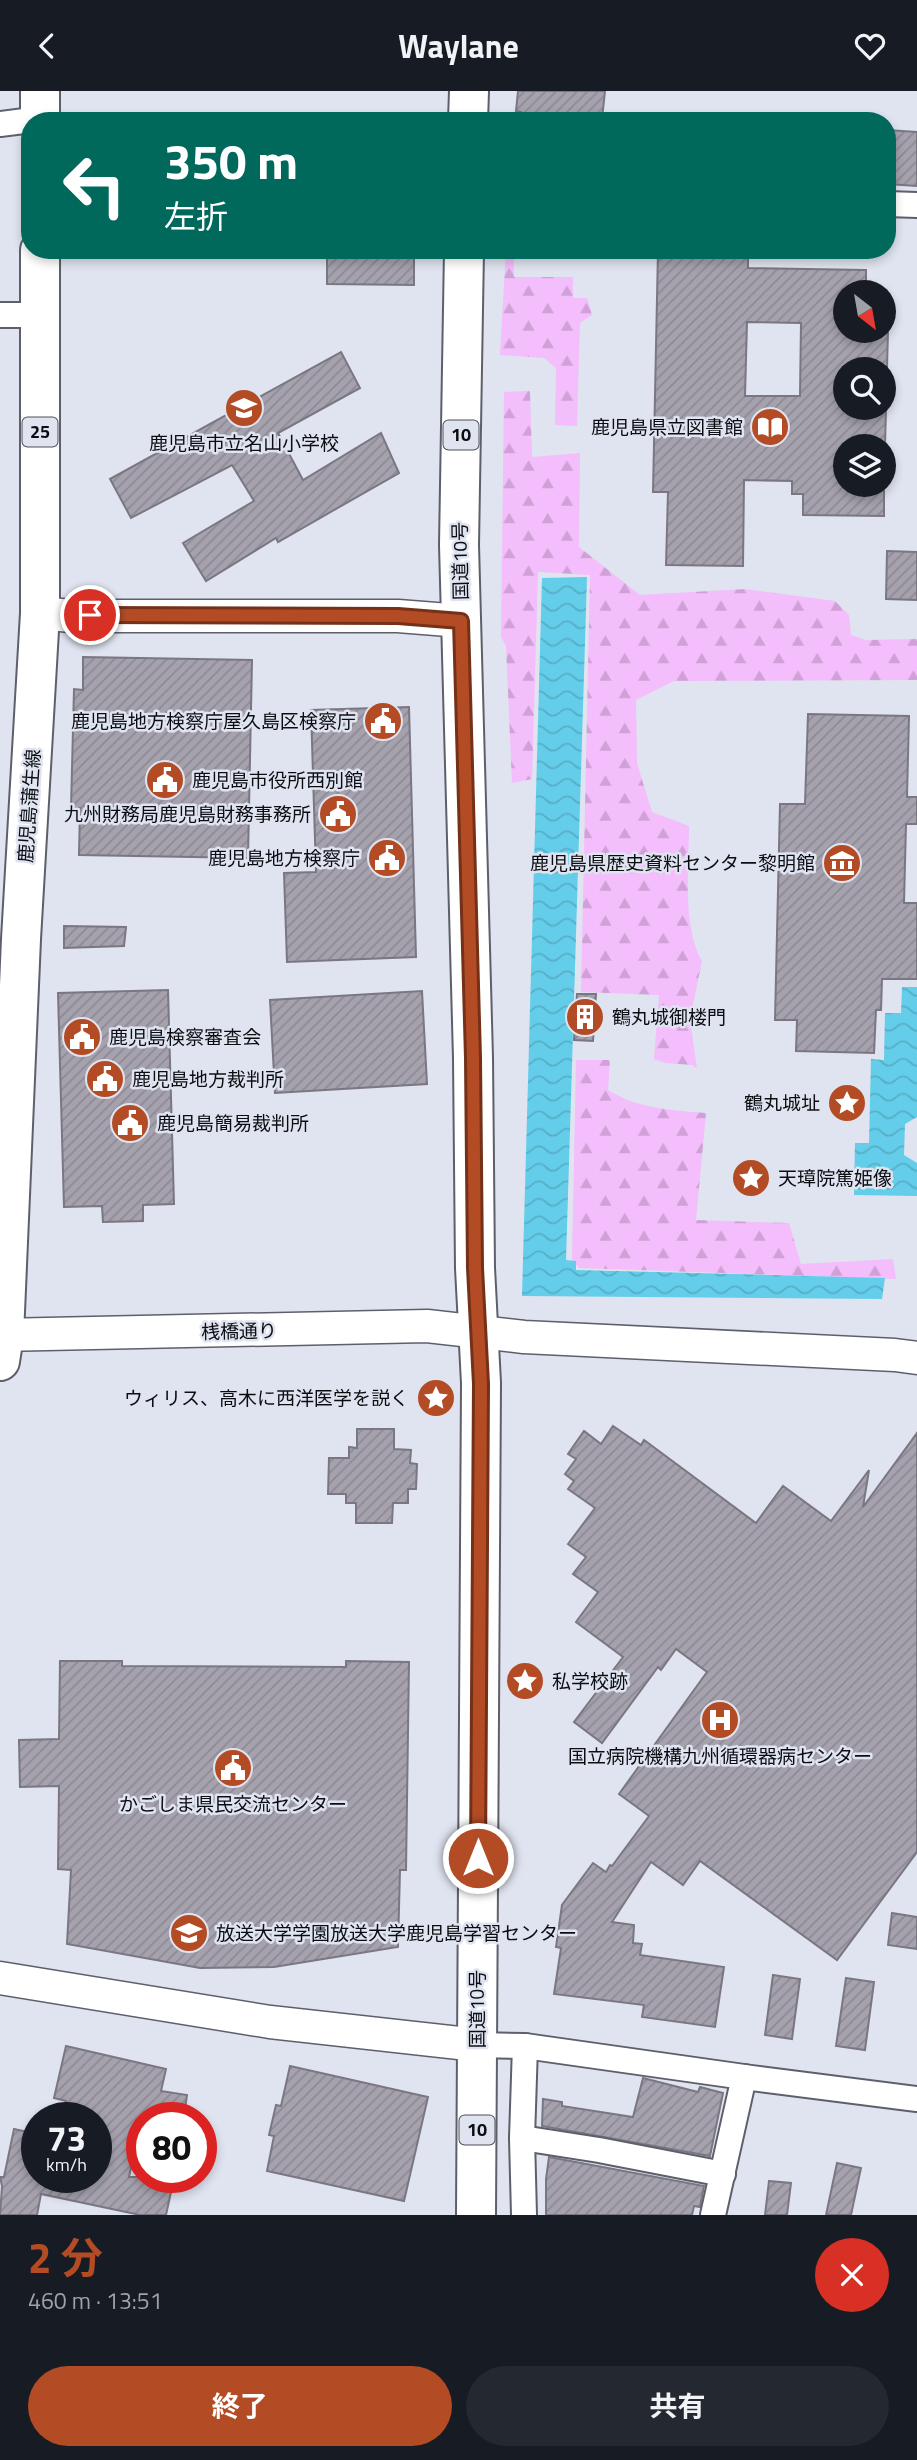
<!DOCTYPE html>
<html lang="ja">
<head>
<meta charset="utf-8">
<style>
	:root { --surface:#171b24; --page:#242831; --text:#f1f3f6; --muted:#9ea1a6; --accent:#b34c25 }
	body { margin:0; font-family:"Titillium Web","Noto Sans JP",sans-serif; background:var(--page); color:var(--text); height:100vh; display:flex; flex-direction:column; font-size:26px; white-space:nowrap }
	* { box-sizing:border-box; margin:0 }
	p { font-size:23px; color:var(--muted) }
	.icon { flex:none; width:38px; height:38px; fill:none; stroke:currentColor; stroke-width:2; stroke-linecap:round; stroke-linejoin:round }
	.map { position:relative; height:2124px; overflow:hidden }
	.sheet { display:flex; flex-direction:column; background:var(--surface); flex:1 }
	.sheet>* { flex:none }
	.banner { position:absolute; left:21px; top:21px; width:875px; height:147px; border-radius:28px; box-shadow:0 4px 10px #0003; background:#00695c; color:#fff; overflow:hidden }
	.needle { width:46px; rotate:149deg }
	.buttons { position:absolute; left:833px; top:189px; display:grid; gap:14px }
	.buttons a { display:grid; place-items:center; width:63px; height:63px; border-radius:50%; background:var(--surface); box-shadow:0 4px 10px #0003; font-size:35px }
	.speed { position:absolute; left:21px; top:2011px; display:flex; gap:14px; font-size:35px; font-weight:700; text-align:center }
	.speed>* { display:grid; place-content:center; width:91px; height:91px; border-radius:50%; background:var(--surface); box-shadow:0 4px 10px #0003; line-height:1 }
	.speed small { font-size:18px; font-weight:400 }
	.speed .limit { border:10px solid #d22; background:#fff; color:#111 }
	.pin { position:absolute; display:grid; place-items:center; width:60px; height:60px; color:#fff; margin:-30px; border:4px solid #fff; border-radius:50%; box-shadow:0 2px 7px #0007 }
	.me { position:absolute; width:77px; margin:-38px; rotate:0deg; stroke-linejoin:round; filter:drop-shadow(0 0 5px #0008) }
	.turn { display:flex; align-items:center; gap:24px; height:147px; padding:0 28px; font-size:32px }
	.turn .icon { width:91px; height:91px; stroke-width:2.5 }
	.turn b { display:block; font-size:49px; line-height:60px }
	.round { display:grid; place-items:center; flex:none; width:74px; height:74px; border-radius:37px; background:var(--page) }
	.overview { display:flex; align-items:center; justify-content:space-between; height:119px; padding:0 28px }
	h1 { font-size:42px; font-weight:700; line-height:52px; color:var(--accent) }
	.cta { display:flex; gap:14px; margin-top:auto; padding:14px 28px }
	.cta a { flex:1; height:80px; border-radius:42px; background:var(--accent); color:#fff; font-size:28px; font-weight:700; line-height:80px; text-align:center }
	.cta a+a { background:var(--page); color:var(--text) }
	header { display:flex; justify-content:space-between; align-items:center; height:91px; padding:0 28px; background:var(--surface); font-size:32px; font-weight:700 }
	.map>svg:first-child { display:block }
	.forest { fill:url(#forest-firs) }
	.water { fill:url(#water-waves) }
	.building { fill:url(#building-hatch); stroke:#7a7782; stroke-width:2; fill-rule:evenodd }
	.lines { fill:none; stroke-linecap:round; stroke-linejoin:round }
	.minor-casing { stroke:#5d606b; stroke-width:28 }
	.tertiary-casing { stroke:#5d606b; stroke-width:35 }
	.primary-casing { stroke:#5d606b; stroke-width:42 }
	.trunk-casing { stroke:#5d606b; stroke-width:42 }
	.minor { stroke:#fff; stroke-width:24 }
	.tertiary { stroke:#fff; stroke-width:32 }
	.primary { stroke:#fff; stroke-width:38 }
	.trunk { stroke:#fff; stroke-width:38 }
	.route-casing { stroke:#743118; stroke-width:18 }
	.route { stroke:#b34c25; stroke-width:12 }
	.labels { text-anchor:middle; stroke-width:5; stroke-linejoin:round; paint-order:stroke }
	.shield { fill:#dfe4f0; stroke:#4b4e54; stroke-width:2 }
	.shield-label { font-size:18px; font-weight:bold; fill:#0c0d11 }
	.poi-label { font-size:19px; fill:#0c0d11; stroke:#dfe4f0; text-anchor:start }
	.street-label { font-size:19px; fill:#0c0d11; stroke:#dfe4f0 }
</style>
</head>
<body>
<header><svg class="icon" aria-label="back" viewBox="0 0 24 24"><path d="M15 5l-7 7 7 7"/></svg>Waylane<svg class="icon" aria-label="heart" viewBox="0 0 24 24"><path d="M12 20l-8-8c-3-5 5-10 8-4 3-6 11-1 8 4z"/></svg></header>
<div class="map">
<svg width="917" height="2124" viewBox="0 0 917 2124">
	<defs>
		<pattern id="forest-firs" width="22" height="20" patternUnits="userSpaceOnUse" patternTransform="scale(1.75)"><rect width="22" height="20" fill="#f4bdfc"/><path d="M5 1l3.5 6h-7zM16 11l3.5 6h-7z" fill="#d0a1d7"/></pattern>
		<pattern id="water-waves" width="16" height="10" patternUnits="userSpaceOnUse" patternTransform="scale(1.75)"><rect width="16" height="10" fill="#64cde9"/><path d="M0 5q4-4 8 0t8 0" fill="none" stroke="#56afc7"/></pattern>
		<pattern id="building-hatch" width="6" height="6" patternUnits="userSpaceOnUse" patternTransform="scale(1.75)"><rect width="6" height="6" fill="#a5a2ae"/><path d="M-1 1l2-2M0 6l6-6M5 7l2-2" fill="none" stroke="#8d8a95"/></pattern>
	</defs>
	<rect width="100%" height="100%" fill="#dfe4f0"/>
	<g class="forest">
		<path d="M506 159H514V186H573V207H587L592 224 580 232 577 335 555 334 556 277 544 267 500 264Z"/>
		<path d="M530 300 532 366 580 362 579 456 640 504 745 498 835 510 849 524 851 544 866 549 917 548V589L674 590 636 609 637 672 652 721 689 735C689 775 682 835 702 870L690 928 697 978 693 974 665 972 654 968 659 904 581 901 590 484 538 481 532 688 512 692 506 555 501 546 504 301Z"/>
		<path d="M576 969H610L608 999C638 1018 672 1019 706 1022L696 1129 789 1132 801 1173 893 1168 896 1188 579 1177 572 1169Z"/>
	</g>
	<g class="water">
		<path d="M587 486 566 1169 576 1170V1179L885 1187 882 1208 522 1205 542 487Z"/>
		<path d="M902 896H917V1026L905 1033 904 1064 917 1072V1105L854 1104 855 1052H869L871 968 884 969 885 922H901Z"/>
	</g>
	<g class="building">
		<path d="M518 0H605L602 28 521 30V21L516 20Z"/>
		<path d="M887 39 917 41V95L887 93Z"/>
		<path d="M327 159H414V194L327 193Z"/>
		<path d="M658 159 748 160V177L866 179V201H845V240H888L887 278H845V317H886L885 355H845V394H884V425L803 424V403H792V390L744 389 743 475 666 474 668 401H653ZM747 231 801 232 800 305H745Z"/>
		<path d="M341 261 360 297 278 342 303 389 381 342 399 382 278 451 276 447 206 490 183 452 254 410 232 374 131 427 110 388Z"/>
		<path d="M887 460 917 461V509L886 508Z"/>
		<path d="M83 566 252 569 248 767 79 764 80 717H71L74 598 83 599Z"/>
		<path d="M409 616 416 866 287 871 284 782 316 781 311 619Z"/>
		<path d="M808 623 909 625 907 706H917V733H906L904 812H917V888H882L881 919H876L874 962 796 960 797 929H775L780 713H805Z"/>
		<path d="M64 835 126 836 124 855 64 857Z"/>
		<path d="M168 899 174 1113 143 1114V1130L103 1131 102 1115 64 1116 58 902Z"/>
		<path d="M422 900 427 993 275 1002 270 909Z"/>
		<path d="M577 903H596L593 950 574 949Z"/>
		<path d="M613 1335 641 1354 644 1349 756 1432 783 1395 831 1430 869 1379 863 1416 917 1342V1761L837 1869 700 1770 683 1794 651 1771 612 1831 634 1834 633 1852 642 1853 640 1864 724 1876 715 1936 642 1926 644 1914 554 1903 561 1857 556 1856 562 1814 593 1772 606 1781 610 1774 612 1775 649 1725 619 1703 707 1581 676 1558 661 1579 658 1576 602 1652 574 1631 623 1566 576 1531 598 1501 573 1483 586 1466 568 1453 595 1417 568 1398 574 1390 565 1383 576 1368 568 1363 584 1340 601 1353Z"/>
		<path d="M357 1338H394V1358L411 1359 410 1372 417 1373 416 1398H408V1412H393L392 1432H356V1412H346V1403H328L329 1367H349V1356L357 1357Z"/>
		<path d="M60 1570H122V1575L346 1576V1570L409 1571 406 1779H400L398 1856 274 1876 200 1877 67 1853 71 1779 58 1778 59 1695 20 1696 19 1649 59 1648Z"/>
		<path d="M892 1822 917 1826V1858L888 1854Z"/>
		<path d="M773 1884 800 1888 792 1948 765 1944Z"/>
		<path d="M846 1887 874 1891 865 1959 836 1955Z"/>
		<path d="M66 1955 166 1978 161 2000 187 2004 184 2026H142L129 2086H170L169 2091 173 2092 166 2124H140L41 2103 37 2124H0L2 2095 0 2086H4L14 2038 37 2043V2086H96V2026H61L66 2010 54 2007Z"/>
		<path d="M290 1975 428 2006 404 2110 267 2080 274 2045 269 2044 276 2014 281 2015Z"/>
		<path d="M643 1987 698 2001 700 1996 723 2002 710 2065 542 2035 543 2008 562 2011V2015L633 2026Z"/>
		<path d="M549 2066 704 2095 700 2116 694 2115 692 2124H546V2088Z"/>
		<path d="M837 2072 861 2077 851 2124H826Z"/>
		<path d="M769 2090 791 2092 787 2124H765Z"/>
	</g>
	<g class="lines">
		<defs>
			<g id="minor">
				<path d="M0 33 40 28"/>
				<path d="M887 113 917 114"/>
				<path d="M0 224H39"/>
				<path d="M477 1954 525 1955 744 1986 917 2008"/>
				<path d="M522 2047 599 2059 723 2083"/>
				<path d="M524 2124 522 2047 525 1955"/>
				<path d="M713 2124 744 1986"/>
			</g>
			<g id="tertiary">
				<path d="M40 522 71 525H398L461 530"/>
				<path d="M0 1244 427 1235 524 1246 895 1264 917 1267"/>
				<path d="M0 1887 270 1931 477 1954"/>
			</g>
			<g id="primary">
				<path d="M40 30V0"/>
				<path d="M0 1270 4 1244 21 848 40 522V159"/>
			</g>
			<g id="trunk">
				<path d="M468 30 469 0"/>
				<path d="M464 159 459 454 473 967 475 1177 481 1292 476 2124"/>
			</g>
		</defs>
		<use href="#minor" class="minor-casing"/>
		<use href="#tertiary" class="tertiary-casing"/>
		<use href="#primary" class="primary-casing"/>
		<use href="#trunk" class="trunk-casing"/>
		<use href="#minor" class="minor"/>
		<use href="#tertiary" class="tertiary"/>
		<use href="#primary" class="primary"/>
		<use href="#trunk" class="trunk"/>
	</g>
	<g class="lines">
		<defs>
			<path id="route" d="M90 524 398 525 461 530 473 967 475 1177 481 1293 478 1767"/>
		</defs>
		<use href="#route" class="route-casing"/>
		<use href="#route" class="route"/>
	</g>
	<defs>
		<symbol id="school-disc" viewBox="-11 -11 22 22"><circle r="9.5" fill="#b34c25" stroke="#dfe4f0"/><path d="M0-5L7-2L0 1L-7-2ZM-4 1L0 2.5L4 1V4Q0 6-4 4Z" fill="#fff"/></symbol>
		<symbol id="library-disc" viewBox="-11 -11 22 22"><circle r="9.5" fill="#b34c25" stroke="#dfe4f0"/><path d="M-6-4Q-3-5.5-.7-3.5V5Q-3 3-6 4ZM6-4Q3-5.5 .7-3.5V5Q3 3 6 4Z" fill="#fff"/></symbol>
		<symbol id="civic-disc" viewBox="-11 -11 22 22"><circle r="9.5" fill="#b34c25" stroke="#dfe4f0"/><path d="M-.6-6.5H3V-4.5H.6V-3L4-1V1h2V6H-6V1h2V-1L-.6-3ZM-1.2 2.5V6h2.4V2.5Z" fill="#fff"/></symbol>
		<symbol id="museum-disc" viewBox="-11 -11 22 22"><circle r="9.5" fill="#b34c25" stroke="#dfe4f0"/><path d="M0-6L6-3V-2H-6V-3ZM-5-1h2V3h-2ZM-1-1h2V3h-2ZM3-1h2V3H3ZM-6 4H6V6H-6Z" fill="#fff"/></symbol>
		<symbol id="building-disc" viewBox="-11 -11 22 22"><circle r="9.5" fill="#b34c25" stroke="#dfe4f0"/><path d="M-4-6H4V6H1V3H-1V6H-4ZM-2.5-4.3h1.7v1.8h-1.7ZM.8-4.3h1.7v1.8H.8ZM-2.5-1h1.7V.8h-1.7ZM.8-1h1.7V.8H.8Z" fill="#fff"/></symbol>
		<symbol id="sight-disc" viewBox="-11 -11 22 22"><circle r="9.5" fill="#b34c25" stroke="#dfe4f0"/><path d="M0-6L1.8-2.2L6-1.7L2.9 1.2L3.7 5.4L0 3.3L-3.7 5.4L-2.9 1.2L-6-1.7L-1.8-2.2Z" fill="#fff"/></symbol>
		<symbol id="hospital-disc" viewBox="-11 -11 22 22"><circle r="9.5" fill="#b34c25" stroke="#dfe4f0"/><path d="M-5-5h3v3.5h4V-5h3V5h-3V1.5h-4V5h-3Z" fill="#fff"/></symbol>
		<symbol id="university-disc" viewBox="-11 -11 22 22"><circle r="9.5" fill="#b34c25" stroke="#dfe4f0"/><path d="M0-5L7-2L0 1L-7-2ZM-4 1L0 2.5L4 1V4Q0 6-4 4Z" fill="#fff"/></symbol>
	</defs>
	<g fill-rule="evenodd">
		<use href="#school-disc" x="222" y="295" width="44" height="44"/>
		<use href="#library-disc" x="748" y="314" width="44" height="44"/>
		<use href="#civic-disc" x="361" y="608" width="44" height="44"/>
		<use href="#civic-disc" x="143" y="667" width="44" height="44"/>
		<use href="#civic-disc" x="316" y="701" width="44" height="44"/>
		<use href="#civic-disc" x="365" y="745" width="44" height="44"/>
		<use href="#museum-disc" x="820" y="750" width="44" height="44"/>
		<use href="#building-disc" x="563" y="904" width="44" height="44"/>
		<use href="#civic-disc" x="60" y="924" width="44" height="44"/>
		<use href="#civic-disc" x="83" y="966" width="44" height="44"/>
		<use href="#sight-disc" x="825" y="990" width="44" height="44"/>
		<use href="#civic-disc" x="108" y="1010" width="44" height="44"/>
		<use href="#sight-disc" x="729" y="1065" width="44" height="44"/>
		<use href="#sight-disc" x="414" y="1285" width="44" height="44"/>
		<use href="#sight-disc" x="503" y="1568" width="44" height="44"/>
		<use href="#hospital-disc" x="698" y="1607" width="44" height="44"/>
		<use href="#civic-disc" x="211" y="1655" width="44" height="44"/>
		<use href="#university-disc" x="167" y="1820" width="44" height="44"/>
	</g>
	<g class="labels">
		<g class="shield">
			<rect x="22.5" y="326.5" width="35" height="29" rx="5"/>
			<rect x="443.5" y="329.5" width="35" height="29" rx="5"/>
			<rect x="459.5" y="2024.5" width="35" height="29" rx="5"/>
		</g>
		<g class="shield-label">
			<text x="40" y="347">25</text>
			<text x="461" y="350">10</text>
			<text x="477" y="2045">10</text>
		</g>
		<g class="poi-label">
			<text x="743" y="343" text-anchor="end">鹿児島県立図書館</text>
			<text x="244" y="359" text-anchor="middle">鹿児島市立名山小学校</text>
			<text x="356" y="637" text-anchor="end">鹿児島地方検察庁屋久島区検察庁</text>
			<text x="192" y="696">鹿児島市役所西別館</text>
			<text x="311" y="730" text-anchor="end">九州財務局鹿児島財務事務所</text>
			<text x="360" y="774" text-anchor="end">鹿児島地方検察庁</text>
			<text x="815" y="779" text-anchor="end">鹿児島県歴史資料センター黎明館</text>
			<text x="612" y="933">鶴丸城御楼門</text>
			<text x="109" y="953">鹿児島検察審査会</text>
			<text x="132" y="995">鹿児島地方裁判所</text>
			<text x="820" y="1019" text-anchor="end">鶴丸城址</text>
			<text x="157" y="1039">鹿児島簡易裁判所</text>
			<text x="778" y="1094">天璋院篤姫像</text>
			<text x="409" y="1314" text-anchor="end">ウィリス、高木に西洋医学を説く</text>
			<text x="552" y="1597">私学校跡</text>
			<text x="720" y="1672" text-anchor="middle">国立病院機構九州循環器病センター</text>
			<text x="233" y="1720" text-anchor="middle">かごしま県民交流センター</text>
			<text x="216" y="1849">放送大学学園放送大学鹿児島学習センター</text>
		</g>
		<g class="street-label">
			<text transform="translate(460 470) rotate(-91)" y="7">国道10号</text>
			<text transform="translate(29 715) rotate(-86)" y="7">鹿児島蒲生線</text>
			<text transform="translate(239 1240) rotate(-1)" y="7">桟橋通り</text>
			<text transform="translate(477 1918) rotate(-90)" y="7">国道10号</text>
		</g>
	</g>
</svg>
<div class="buttons">
<a><svg class="needle" viewBox="-14 -14 28 28"><path d="M0-13l5 13h-10z" fill="#e53935"/><path d="M0 13l5-13h-10z" fill="#9ea1a6"/></svg></a>
<a><svg class="icon" aria-label="search" viewBox="0 0 24 24"><circle cx="10" cy="10" r="6"/><path d="M15 15l6 6"/></svg></a>
<a><svg class="icon" aria-label="layers" viewBox="0 0 24 24"><path d="M12 4l9 5-9 5-9-5zM3 14l9 5 9-5"/></svg></a>
</div>
<div class="speed"><div>73<small>km/h</small></div><div class="limit">80</div></div>
<div class="pin" style="left:90px;top:524px;background:#d93025"><svg class="icon" aria-label="arrive" viewBox="0 0 24 24"><path d="M6 21V4h12l-3 4 3 4H6"/></svg></div>
<svg class="me" style="left:478px;top:1767px" viewBox="-20 -20 40 40"><circle r="17" fill="#b34c25" stroke="#fff" stroke-width="3"/><path d="M0-11L8 9 0 5-8 9z" fill="#fff"/></svg>
<div class="banner">
<div class="turn"><svg class="icon" aria-label="left" viewBox="0 0 24 24"><path d="M17 20v-9H6M10 6l-5 5 5 5"/></svg><div><b>350 m</b>左折</div></div>
</div>
</div>
<section class="sheet">
<div class="overview"><div><h1>2 分</h1><p>460 m · 13:51</p></div><a class="round" style="background:#d93025;color:#fff"><svg class="icon" aria-label="close" viewBox="0 0 24 24"><path d="M6 6l12 12M18 6L6 18"/></svg></a></div>
<div class="cta"><a>終了</a><a>共有</a></div>
</section>
</body>
</html>
